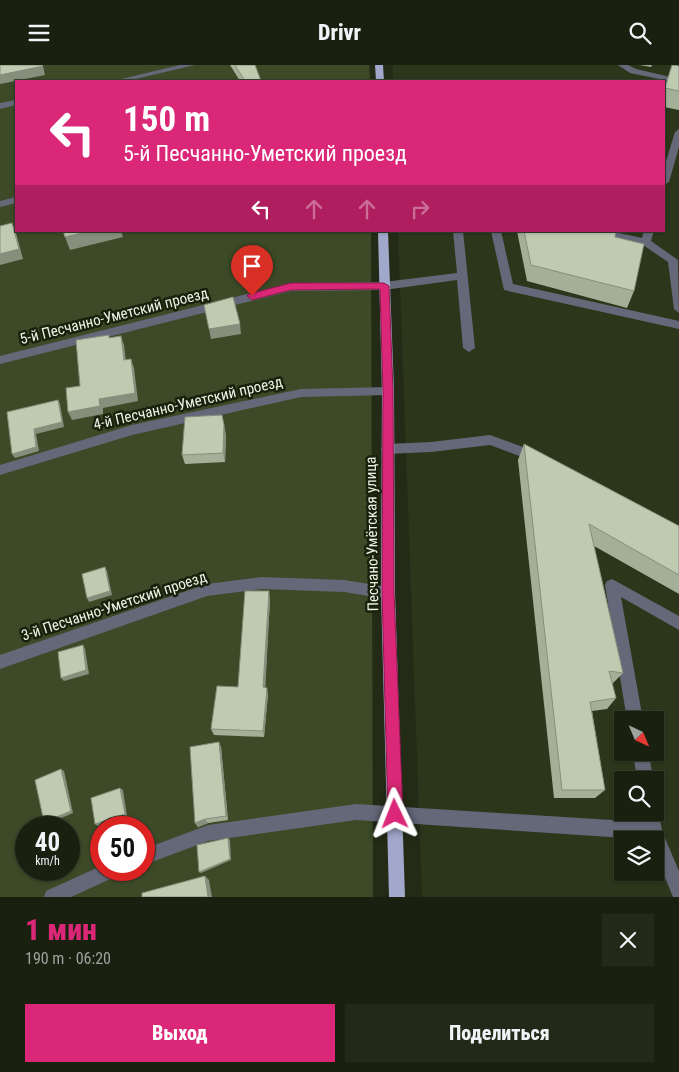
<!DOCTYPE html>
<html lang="ru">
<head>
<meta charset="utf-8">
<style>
	:root { --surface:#1a2010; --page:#232819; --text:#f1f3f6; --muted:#9fa39f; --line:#383e30; --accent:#db2777 }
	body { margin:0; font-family:"Roboto Condensed",sans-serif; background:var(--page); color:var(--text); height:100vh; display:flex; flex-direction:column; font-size:19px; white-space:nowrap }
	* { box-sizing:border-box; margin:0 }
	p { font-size:16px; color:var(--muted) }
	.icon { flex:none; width:28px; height:28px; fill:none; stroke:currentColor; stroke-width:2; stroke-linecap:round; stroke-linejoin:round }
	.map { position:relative; height:832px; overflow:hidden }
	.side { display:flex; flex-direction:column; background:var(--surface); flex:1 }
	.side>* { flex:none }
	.banner { position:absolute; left:15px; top:15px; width:650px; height:152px; border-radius:0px; box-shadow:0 1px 4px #0004,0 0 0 1px var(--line); background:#db2777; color:#fff; overflow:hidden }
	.needle { width:32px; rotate:136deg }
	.tools { position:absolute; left:614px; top:646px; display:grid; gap:10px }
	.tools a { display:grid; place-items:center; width:50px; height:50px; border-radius:0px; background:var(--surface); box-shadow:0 1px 4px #0004,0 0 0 1px var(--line); font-size:25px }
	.speed { position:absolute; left:15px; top:751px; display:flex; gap:10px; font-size:25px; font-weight:700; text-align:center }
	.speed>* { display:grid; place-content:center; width:65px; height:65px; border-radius:50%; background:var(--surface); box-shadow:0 1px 4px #0004,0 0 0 1px var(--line); line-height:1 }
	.speed small { font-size:12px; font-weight:400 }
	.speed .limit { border:8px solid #d22; background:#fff; color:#111 }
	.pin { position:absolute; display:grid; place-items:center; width:42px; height:42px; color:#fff; margin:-51px -21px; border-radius:50% 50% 50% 0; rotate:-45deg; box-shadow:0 0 5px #0007 }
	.pin .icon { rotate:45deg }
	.me { position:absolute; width:55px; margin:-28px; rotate:358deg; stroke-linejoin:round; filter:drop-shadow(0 0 4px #0008) }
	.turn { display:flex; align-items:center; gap:18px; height:105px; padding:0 25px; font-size:22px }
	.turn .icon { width:65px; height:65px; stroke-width:2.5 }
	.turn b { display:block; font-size:35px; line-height:42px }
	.lanes { display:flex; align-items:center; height:48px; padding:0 25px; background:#0003; justify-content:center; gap:25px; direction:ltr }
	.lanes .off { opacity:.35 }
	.round { display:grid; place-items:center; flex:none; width:52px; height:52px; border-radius:0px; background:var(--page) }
	.head { display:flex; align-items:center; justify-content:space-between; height:85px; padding:0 25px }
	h1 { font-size:30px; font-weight:800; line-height:38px; color:var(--accent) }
	.primary-button { display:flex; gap:10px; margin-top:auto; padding:10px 25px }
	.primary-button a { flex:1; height:58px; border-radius:0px; background:var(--accent); color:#fff; font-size:20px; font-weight:800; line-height:58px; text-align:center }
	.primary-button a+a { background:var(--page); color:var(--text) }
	header { display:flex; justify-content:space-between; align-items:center; height:65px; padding:0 25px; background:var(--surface); font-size:22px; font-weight:800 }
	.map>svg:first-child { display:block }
	.built { fill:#2b361b; fill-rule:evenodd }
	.green { fill:#3c4a27; fill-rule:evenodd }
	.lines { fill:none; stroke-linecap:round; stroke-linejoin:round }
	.minor { fill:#656879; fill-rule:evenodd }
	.major { fill:#a2a8cb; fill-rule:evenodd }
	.wall { fill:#a4af98 }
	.shaded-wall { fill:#868e7c }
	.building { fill:#bfcbb1; stroke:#868e7c }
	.route { fill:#db2777; stroke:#8e194d }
	.labels { text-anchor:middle; stroke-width:5; stroke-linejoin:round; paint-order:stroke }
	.street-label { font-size:15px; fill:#edf3e5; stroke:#19210d }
</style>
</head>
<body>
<header><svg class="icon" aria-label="menu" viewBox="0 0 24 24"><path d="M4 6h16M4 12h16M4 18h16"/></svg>Drivr<svg class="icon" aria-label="search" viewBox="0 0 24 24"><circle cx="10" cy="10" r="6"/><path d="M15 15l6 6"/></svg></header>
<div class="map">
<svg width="679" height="832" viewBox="0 0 679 832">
	<rect width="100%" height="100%" fill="#232b16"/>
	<path class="built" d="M393 0H679V832H422L398 166H664V16H393ZM622 655H655V688H622ZM622 715H655V748H622ZM622 775H655V808H622Z"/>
	<path class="green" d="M0 0H369L370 16H16V166H371L373 832H0ZM26 762H69V805H26ZM101 762H144V805H101Z"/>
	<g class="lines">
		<g class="minor">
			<path d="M180 0H195L127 16H113Z"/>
			<path d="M618 0H628L636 4 679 14V18L630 8Z"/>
			<path d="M16 35V40L0 44V38Z"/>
			<path d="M679 64V82L669 117 664 120V103L675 67Z"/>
			<path d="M16 132V138L0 142V136Z"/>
			<path d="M453 166H463L475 283 469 287 463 283 457 215 384 225 291 226 0 299V291L291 218 384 217 457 208Z"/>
			<path d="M491 166H501L513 219 679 256V264L504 225Z"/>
			<path d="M588 166H610L642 173 644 166H654L651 176 678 195 679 248 674 244 668 197 643 180 593 169Z"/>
			<path d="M388 322 394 326 388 330 301 332 132 370 0 410V400L132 360 301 324Z"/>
			<path d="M490 370 542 389 544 393 542 397 538 398 490 380 431 387 387 389 383 387 381 384 383 381 387 379 431 377Z"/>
			<path d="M262 512 344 515 388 522 393 524 395 528 393 532 388 534 344 527 262 524 207 531 0 604V590L207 519Z"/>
			<path d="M612 514 679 551V565L621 532 643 655H627L605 520 607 516Z"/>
			<path d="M633 688H649L653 715H637Z"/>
			<path d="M356 739 644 757 643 748H655V742L659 748 662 766 679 806V832H673L655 788V775L356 755 208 776 144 800V784L208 760Z"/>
			<path d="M101 801V805H119L117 811 71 832H44L46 826Z"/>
		</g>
		<g class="major">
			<path d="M375 0H383L384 16H376Z"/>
			<path d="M378 166H388L394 326 395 528 405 832H389L381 528 382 326Z"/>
		</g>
	</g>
	<g class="wall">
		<path d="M230 0H255L261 16H240Z"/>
		<path d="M640 0H652L651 2Z"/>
		<path d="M672 0 679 1V45L664 42V25Z"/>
		<path d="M517 166H616L615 172 634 226 627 243 527 216Z"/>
		<path d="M226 369 225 397 185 399 182 390Z"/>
		<path d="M524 379 679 461V529L594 481 623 608 612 619 616 633 607 644 592 646 605 725 595 733H554L518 395Z"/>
		<path d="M270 534 265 622 268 629 264 672 214 670 211 664 238 622Z"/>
		<path d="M221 682 228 755 208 758 198 762 195 758Z"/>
	</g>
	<g class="shaded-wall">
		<path d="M43 1 45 10 0 19V10Z"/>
		<path d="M12 158 16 168 23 194 0 200V189Z"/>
		<path d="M91 166H121L123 172 70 185 65 172Z"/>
		<path d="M240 259 241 269 211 274 209 264Z"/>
		<path d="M121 271 124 280 127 304 124 295Z"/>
		<path d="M131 294 134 303 138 336 103 343V349L72 355 68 347 99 334Z"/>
		<path d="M58 335 60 339 64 362 36 369 39 386 15 393 12 389Z"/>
		<path d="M224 360 226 369 225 397 223 388Z"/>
		<path d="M105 502 107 506 112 530 89 537 87 533Z"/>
		<path d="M269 526 270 534 265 629 263 622Z"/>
		<path d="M83 580 85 584 89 609 64 616 61 613Z"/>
		<path d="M267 623 268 629 264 672 263 666Z"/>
		<path d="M219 677 221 682 228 755 226 751Z"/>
		<path d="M61 704 64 706 73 748 47 759 44 757Z"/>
		<path d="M120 723 123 725 127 751 98 761 95 759Z"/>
		<path d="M205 754 208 758 198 762 195 758Z"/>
		<path d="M228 773 230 775 231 795 201 808 199 807Z"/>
		<path d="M205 811 209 815 212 832H208Z"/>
	</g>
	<g class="building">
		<path d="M0 0H42L43 1 0 10Z"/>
		<path d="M235 0H255L261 16H245Z"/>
		<path d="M672 0 679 1V26L665 23Z"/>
		<path d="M12 158 19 184 0 189V161Z"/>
		<path d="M63 166H91L65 172Z"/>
		<path d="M524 166H616L615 172 644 179 634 226 531 200Z"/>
		<path d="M233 232 240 259 209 264 204 240Z"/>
		<path d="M109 270V273L121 271 124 295 131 294 135 328 99 334 100 341 68 347 66 323 80 321 76 275Z"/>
		<path d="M58 335 62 357 34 364 36 382 12 389 7 347Z"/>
		<path d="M222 350 224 360 223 388 182 390 185 352Z"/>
		<path d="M524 379 679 461V510L589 459 623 608 609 606 616 633 590 637 605 725H562Z"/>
		<path d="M105 502 110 526 87 533 82 509Z"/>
		<path d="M245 526H269L263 622 267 623 263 666 211 664 217 621 238 622Z"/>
		<path d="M83 580 86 605 61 613 58 587Z"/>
		<path d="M219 677 226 751 205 754 195 758 190 682Z"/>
		<path d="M61 704 71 746 44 757 35 715Z"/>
		<path d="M120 723 125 749 95 759 91 733Z"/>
		<path d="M228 773 230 794 199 807 197 780Z"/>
		<path d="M205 811 208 832H142V828Z"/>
	</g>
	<path class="route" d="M291 218H384L389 221 393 326 394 528 403 749 401 754 395 756 390 754 388 749 382 528 383 326 380 224 291 225 252 235 247 231 249 229Z"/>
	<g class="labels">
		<g class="street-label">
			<text transform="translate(114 251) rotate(-14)" y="5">5-й Песчанно-Уметский проезд</text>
			<text transform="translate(188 338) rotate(-13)" y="5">4-й Песчанно-Уметский проезд</text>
			<text transform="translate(372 469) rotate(-91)" y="5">Песчано-Умётская улица</text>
			<text transform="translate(114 541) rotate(-18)" y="5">3-й Песчанно-Уметский проезд</text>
		</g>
	</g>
</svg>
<div class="tools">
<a><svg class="needle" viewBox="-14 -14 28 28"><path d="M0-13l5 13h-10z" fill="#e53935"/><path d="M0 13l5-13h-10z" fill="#9fa39f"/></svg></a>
<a><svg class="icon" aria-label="search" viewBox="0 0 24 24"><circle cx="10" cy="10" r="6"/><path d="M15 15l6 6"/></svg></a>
<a><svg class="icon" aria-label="layers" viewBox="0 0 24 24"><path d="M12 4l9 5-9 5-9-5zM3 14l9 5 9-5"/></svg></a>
</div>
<div class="speed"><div>40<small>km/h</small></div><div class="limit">50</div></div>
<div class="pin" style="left:252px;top:231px;background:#d93025"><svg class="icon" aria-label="arrive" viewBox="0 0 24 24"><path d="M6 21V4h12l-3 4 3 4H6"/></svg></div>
<svg class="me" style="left:395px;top:749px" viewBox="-20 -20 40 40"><path d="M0-17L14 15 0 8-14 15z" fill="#db2777" stroke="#fff" stroke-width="4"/></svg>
<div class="banner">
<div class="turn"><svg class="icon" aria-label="left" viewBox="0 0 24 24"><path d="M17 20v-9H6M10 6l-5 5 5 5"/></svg><div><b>150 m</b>5-й Песчанно-Уметский проезд</div></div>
<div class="lanes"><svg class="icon" aria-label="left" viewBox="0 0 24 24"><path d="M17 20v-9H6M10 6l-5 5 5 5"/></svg><svg class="icon off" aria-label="ahead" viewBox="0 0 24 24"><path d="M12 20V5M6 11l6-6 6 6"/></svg><svg class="icon off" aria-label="ahead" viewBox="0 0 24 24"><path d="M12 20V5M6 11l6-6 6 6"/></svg><svg class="icon off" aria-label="right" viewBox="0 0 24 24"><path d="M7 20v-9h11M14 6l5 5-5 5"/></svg></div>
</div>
</div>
<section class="side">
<div class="head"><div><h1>1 мин</h1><p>190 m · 06:20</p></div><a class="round"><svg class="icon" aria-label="close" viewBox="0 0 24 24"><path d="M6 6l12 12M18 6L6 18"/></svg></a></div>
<div class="primary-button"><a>Выход</a><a>Поделиться</a></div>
</section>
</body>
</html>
